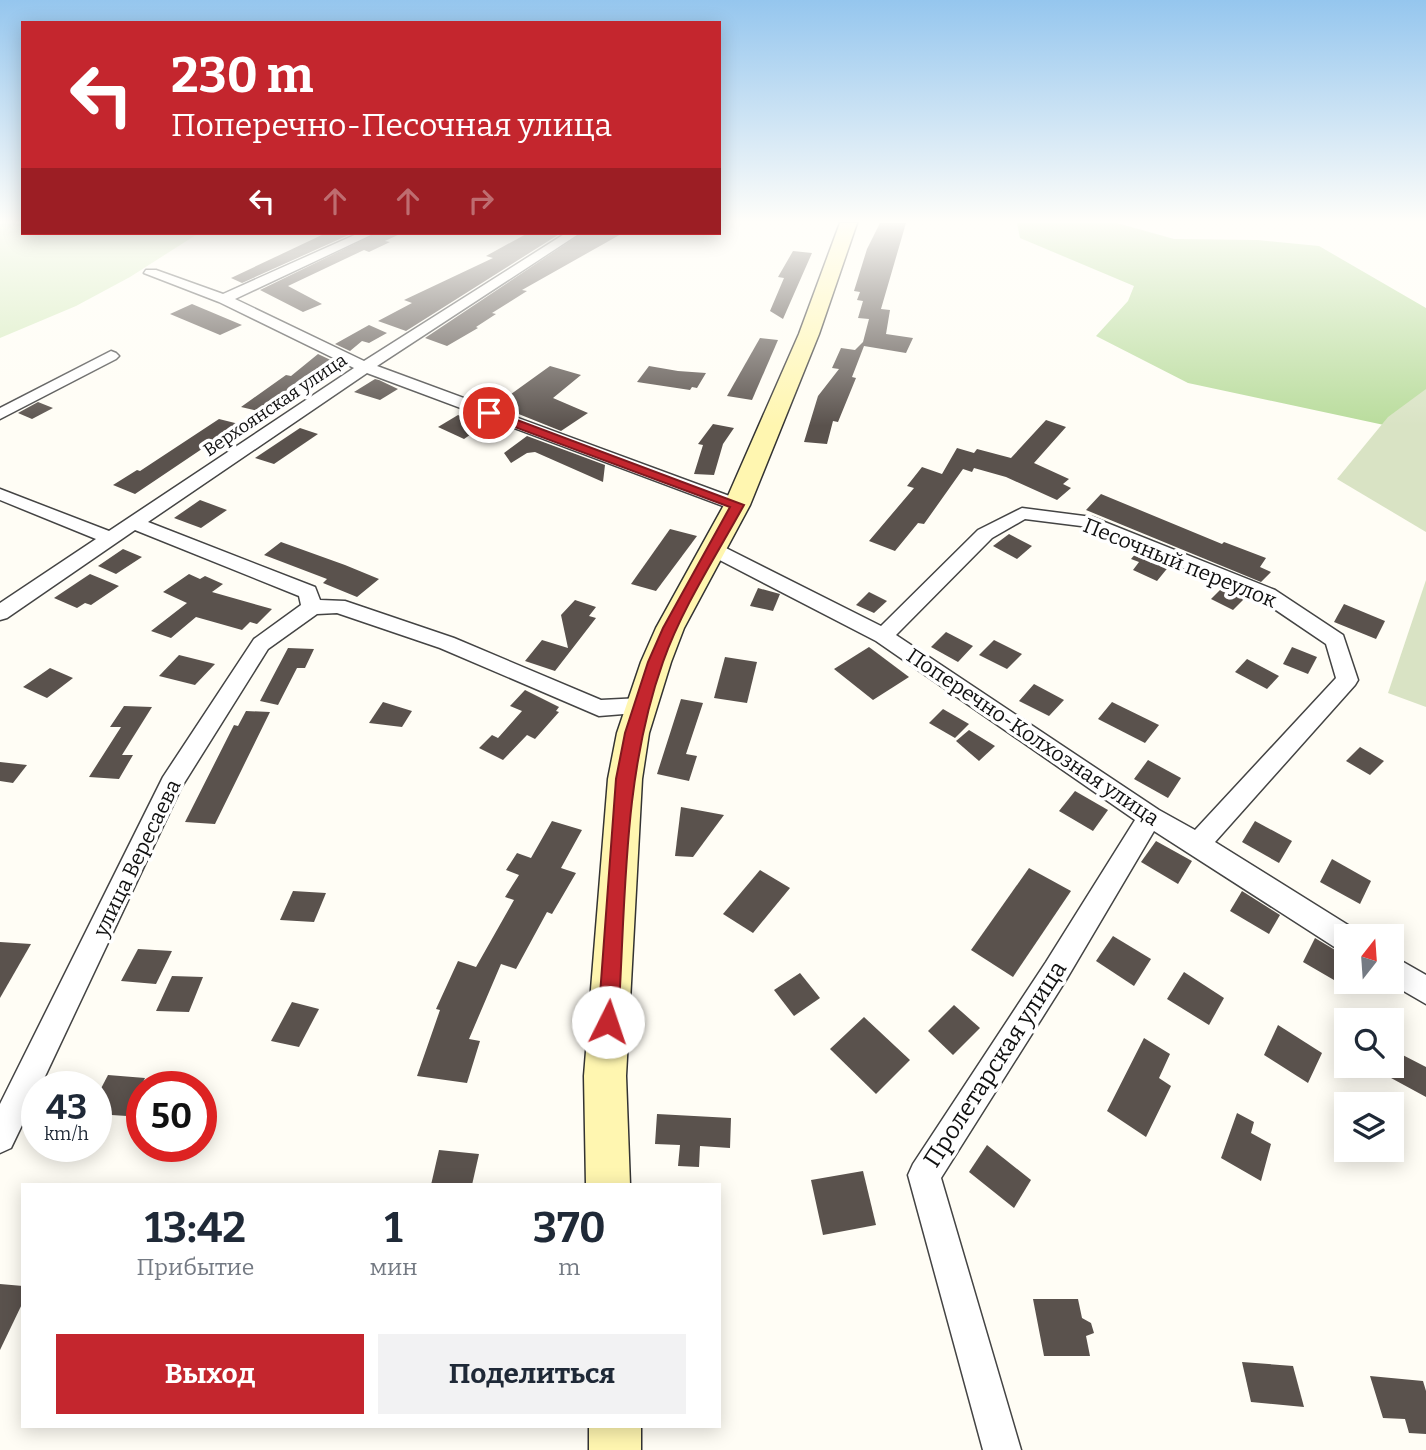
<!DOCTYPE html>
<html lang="ru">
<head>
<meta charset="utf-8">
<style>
	:root { --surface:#fff; --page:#f2f2f3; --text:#1f2937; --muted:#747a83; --accent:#c4262e }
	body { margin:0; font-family:Bitter,serif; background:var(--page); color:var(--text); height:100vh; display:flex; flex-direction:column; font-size:26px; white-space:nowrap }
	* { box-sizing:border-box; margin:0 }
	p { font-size:23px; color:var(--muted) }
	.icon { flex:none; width:38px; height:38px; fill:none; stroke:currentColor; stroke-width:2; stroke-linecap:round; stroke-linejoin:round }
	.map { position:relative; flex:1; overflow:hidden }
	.panel { position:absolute; left:21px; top:1183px; width:700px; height:245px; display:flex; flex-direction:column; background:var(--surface); border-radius:0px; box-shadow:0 4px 18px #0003 }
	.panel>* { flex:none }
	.guide { position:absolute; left:21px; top:21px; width:700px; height:214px; border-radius:0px; box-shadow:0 4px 18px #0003; background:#c4262e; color:#fff; overflow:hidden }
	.needle { width:46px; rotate:17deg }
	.buttons { position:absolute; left:1334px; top:924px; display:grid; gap:14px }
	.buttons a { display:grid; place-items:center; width:70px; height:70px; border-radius:0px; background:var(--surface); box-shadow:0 4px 18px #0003; font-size:35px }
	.speed { position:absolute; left:21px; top:1071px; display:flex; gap:14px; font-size:35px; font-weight:700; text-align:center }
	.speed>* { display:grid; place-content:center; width:91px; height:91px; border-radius:50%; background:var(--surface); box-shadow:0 4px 18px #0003; line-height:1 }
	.speed small { font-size:18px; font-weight:400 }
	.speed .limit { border:10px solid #d22; background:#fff; color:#111 }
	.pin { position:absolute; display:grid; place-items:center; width:60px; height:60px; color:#fff; margin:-30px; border:4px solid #fff; border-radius:50%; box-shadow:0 2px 7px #0007 }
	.me { position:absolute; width:77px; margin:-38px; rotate:4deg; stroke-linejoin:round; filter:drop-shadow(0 0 5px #0008) }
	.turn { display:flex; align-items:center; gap:24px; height:147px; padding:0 35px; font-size:32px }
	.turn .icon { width:91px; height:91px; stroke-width:2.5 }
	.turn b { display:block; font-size:49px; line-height:60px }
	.lanes { display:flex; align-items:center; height:66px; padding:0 35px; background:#0003; justify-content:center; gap:35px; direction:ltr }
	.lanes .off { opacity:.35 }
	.eta { display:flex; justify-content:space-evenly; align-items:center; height:119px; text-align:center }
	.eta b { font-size:42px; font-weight:700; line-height:49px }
	.action { display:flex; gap:14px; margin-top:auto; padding:14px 35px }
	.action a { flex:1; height:80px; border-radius:0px; background:var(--accent); color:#fff; font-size:28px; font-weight:700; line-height:80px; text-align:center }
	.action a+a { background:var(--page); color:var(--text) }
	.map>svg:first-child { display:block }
	.green { fill:#d5ebbd }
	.forest { fill:#b9dc9c }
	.cemetery { fill:#d9e3c4 }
	.building { fill:#5a524d }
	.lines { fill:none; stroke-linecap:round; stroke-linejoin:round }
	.street-casing { stroke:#444; stroke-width:3 }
	.secondary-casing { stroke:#333; stroke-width:3 }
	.street { fill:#fff; fill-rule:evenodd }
	.secondary { fill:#fff6b0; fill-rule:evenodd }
	.route { fill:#c4262e; stroke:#7f191e; stroke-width:2 }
	.labels { text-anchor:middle; stroke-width:7; stroke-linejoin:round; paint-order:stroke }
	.far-street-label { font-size:18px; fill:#111; stroke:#fff }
	.street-label { font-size:21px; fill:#111; stroke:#fff }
	.near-street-label { font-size:24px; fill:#111; stroke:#fff }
</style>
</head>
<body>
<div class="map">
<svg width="1426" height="1450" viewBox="0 0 1426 1450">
	<rect width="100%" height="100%" fill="#fffdf5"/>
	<path class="green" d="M0 223H23V233H199L130 277 76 306 0 338Z"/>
	<path class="forest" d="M1017 223H1117L1174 239 1258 240 1319 246 1426 308V434L1188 383 1096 336 1128 301 1134 286 1020 238Z"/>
	<g class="cemetery">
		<path d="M1426 389V532L1337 479 1388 417Z"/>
		<path d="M1426 580V707L1388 693Z"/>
	</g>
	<g class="building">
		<path d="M880 223H906L881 309 890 310 886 334 913 338 906 353 864 346 852 377 856 378 838 422 833 421 827 444 804 442 818 396 839 369 832 368 841 348 855 350 863 342 869 319 858 318 863 301 857 300 860 292 854 291 867 249Z"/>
		<path d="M326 233H353L242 283 231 278Z"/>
		<path d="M377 233H402L385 241 390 242 369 252 364 250 288 286 322 304 303 312 260 290Z"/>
		<path d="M528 233H561L406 331 378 321 412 303 404 300 493 258 486 256Z"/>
		<path d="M582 233H623L522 290 527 291 492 313 496 314 476 327 478 328 447 346 425 338Z"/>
		<path d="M793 251 812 253 783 319 770 311 784 278 778 277Z"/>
		<path d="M192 304 242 325 220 335 170 314Z"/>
		<path d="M369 325 387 333 369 343 362 341 350 351 335 344Z"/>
		<path d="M760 338 778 340 752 400 727 396Z"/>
		<path d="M318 354 337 363 262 412 241 407 286 375 291 376Z"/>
		<path d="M550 366 581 375 553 398 588 413 561 431 496 405Z"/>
		<path d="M649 366 678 371 706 373 697 388 692 387 690 390 637 382Z"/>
		<path d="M375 379 379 380 398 389 380 400 354 392Z"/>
		<path d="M38 402 53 408 32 419 18 413Z"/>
		<path d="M458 415 483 426 464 439 438 427Z"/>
		<path d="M219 419 239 424 135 494 113 485 137 470 140 471Z"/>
		<path d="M1046 420 1066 427 1034 463 1069 479 1063 484 1071 488 1057 500 1006 477 974 468 972 472 963 469 924 524 918 523 895 551 869 541 914 488 907 486 922 467 942 474 957 448 974 453 977 449 1011 458Z"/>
		<path d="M713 424 734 428 723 444 714 475 694 474 703 445 698 444Z"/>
		<path d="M300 428 318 434 274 464 255 458Z"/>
		<path d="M527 436 605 465 603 482 535 452 527 453 511 463 504 453Z"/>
		<path d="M1101 494 1222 544 1224 542 1266 558 1260 567 1271 572 1261 582 1086 510Z"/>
		<path d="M200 500 227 510 201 528 174 518Z"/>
		<path d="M670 529 697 536 656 591 631 584Z"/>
		<path d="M1009 534 1032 546 1017 559 993 546Z"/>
		<path d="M281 542 345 565 379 579 357 597 323 583 327 579 264 555Z"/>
		<path d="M123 549 142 557 116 574 98 566Z"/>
		<path d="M1137 552 1170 565 1157 581 1133 570 1139 562 1131 559Z"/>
		<path d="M90 574 119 586 91 605 85 603 77 608 54 598Z"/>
		<path d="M189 574 200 579 205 576 223 584 212 592 272 609 257 624 250 622 242 630 196 617 171 638 151 631 187 603 163 592Z"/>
		<path d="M1223 587 1246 597 1233 610 1211 599Z"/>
		<path d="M758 588 780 594 773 611 750 606Z"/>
		<path d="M869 592 887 601 874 613 856 605Z"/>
		<path d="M575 600 596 607 589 616 596 618 555 671 525 661 542 640 568 648 561 615Z"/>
		<path d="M1344 604 1385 621 1376 639 1334 622Z"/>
		<path d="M946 632 973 646 958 662 931 647Z"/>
		<path d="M994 640 1022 654 1007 669 979 655Z"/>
		<path d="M869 647 909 677 873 700 834 669Z"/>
		<path d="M1292 647 1317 657 1308 674 1283 664Z"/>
		<path d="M288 648 314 649 305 668H297L278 705 260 701Z"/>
		<path d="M179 655 215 664 195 685 159 676Z"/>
		<path d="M725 657 757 662 747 703 714 698Z"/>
		<path d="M1247 659 1279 676 1267 689 1235 672Z"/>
		<path d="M50 668 73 678 47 698 23 687Z"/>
		<path d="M1034 684 1064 700 1049 716 1019 701Z"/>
		<path d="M525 690 559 707 556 711 559 712 535 739 527 735 503 760 479 748 492 735 498 738 522 711 510 706Z"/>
		<path d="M681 699 703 703 686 754 697 756 689 781 657 774Z"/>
		<path d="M383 702 412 711 402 727 369 723Z"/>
		<path d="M1112 702 1159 725 1145 743 1098 719Z"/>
		<path d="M124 706 152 707 122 755H133L119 779 89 777 121 727H110Z"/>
		<path d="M943 709 969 724 955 738 929 723Z"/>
		<path d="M246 711 270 712 215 824 185 822 234 725 238 726Z"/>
		<path d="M969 730 995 746 979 761 956 741Z"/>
		<path d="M1360 747 1384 761 1370 775 1346 761Z"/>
		<path d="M1148 760 1181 778 1168 798 1134 779Z"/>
		<path d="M0 762 27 765 13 783 0 781Z"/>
		<path d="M1075 791 1108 810 1093 831 1059 811Z"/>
		<path d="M681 807 724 815 693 857 675 856Z"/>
		<path d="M552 821 582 830 561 868 576 873 552 914 547 912 516 969 501 964 469 1039 480 1041 467 1083 417 1076 440 1010 436 1009 458 961 476 967 514 900 505 897 519 875 506 870 517 853 531 858Z"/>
		<path d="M1255 821 1292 841 1279 863 1242 842Z"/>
		<path d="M1156 841 1192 861 1178 884 1141 862Z"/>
		<path d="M1332 859 1371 881 1360 904 1320 882Z"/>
		<path d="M1029 868 1071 891 1013 977 971 950Z"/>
		<path d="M760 870 790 888 753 933 723 914Z"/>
		<path d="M293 891 326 893 314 922 280 920Z"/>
		<path d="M1242 891 1280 915 1269 934 1230 911Z"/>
		<path d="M1113 936 1151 959 1134 986 1096 961Z"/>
		<path d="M1315 938 1335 950 1346 953V987L1303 962Z"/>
		<path d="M0 942 31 944 0 998Z"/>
		<path d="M138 949 172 951 156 984 121 981Z"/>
		<path d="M1184 972 1224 998 1209 1025 1167 999Z"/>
		<path d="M800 973 820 998 794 1016 774 990Z"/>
		<path d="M172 976 203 977 189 1012 156 1011Z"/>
		<path d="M292 1002 319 1009 299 1047 271 1041Z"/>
		<path d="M954 1005 980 1028 953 1055 928 1031Z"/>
		<path d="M864 1017 910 1060 876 1094 830 1049Z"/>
		<path d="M1278 1025 1322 1053 1308 1083 1264 1055Z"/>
		<path d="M1144 1038 1170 1054 1159 1078 1171 1086 1146 1137 1107 1111Z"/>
		<path d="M1391 1049 1426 1067V1097L1369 1066H1391Z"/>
		<path d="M108 1075 145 1078 127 1116 96 1114V1098Z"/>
		<path d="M1237 1113 1254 1122 1251 1133 1271 1144 1261 1181 1221 1158Z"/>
		<path d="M657 1114 731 1118 730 1148 700 1146 699 1167 678 1166 680 1145 655 1144Z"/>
		<path d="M987 1145 1031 1180 1014 1208 969 1172Z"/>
		<path d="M439 1150 479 1154 472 1185H431Z"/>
		<path d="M863 1171 876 1225 823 1235 811 1180Z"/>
		<path d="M0 1284 23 1286V1302L0 1350Z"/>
		<path d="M1033 1299H1078L1082 1318 1091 1323 1094 1333 1086 1336 1090 1356H1044Z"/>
		<path d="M1242 1362 1293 1366 1304 1407 1251 1402Z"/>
		<path d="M1370 1376 1423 1381 1426 1391V1434L1409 1433 1405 1419 1383 1418Z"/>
	</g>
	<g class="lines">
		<defs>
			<g id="street">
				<path d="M359 233H375L235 299 364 361 566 233H580L377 366 743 501 746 505 737 510 731 509 367 373 148 522 315 587 320 600 345 601 454 638 601 700 641 698 649 700 652 706 649 712 599 716 440 648 337 613 317 614 268 649 181 788 40 1087H37V1094L11 1148 0 1153V1104L163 777 254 639 301 605 299 596 135 530 7 618 0 620V603L96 539 0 500V489L109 531 354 368 219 302 144 273 146 270H156L223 294Z"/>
				<path d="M111 351 116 353 119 356 116 359 0 419V408Z"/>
				<path d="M1022 508 1092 517 1275 590 1343 635 1358 680 1355 685 1215 842 1356 930 1358 936H1346V951L1336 948 1154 831 1066 980 941 1178 1021 1450H983L908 1175 913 1164 1046 962 1135 820 876 641 706 553 703 549 713 543 720 545 881 626 978 530ZM1025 519 1081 526 1261 600 1326 644 1336 678 1195 830 1159 810 896 635 992 538Z"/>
				<path d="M1391 955 1426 975V1004L1388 982H1391Z"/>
			</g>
			<g id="secondary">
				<path d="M840 223H857L819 334 750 505 684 628 671 662 649 733 642 779 626 1076 630 1185H586L584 1076 608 779 617 733 641 662 656 628 724 505 799 334Z"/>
				<rect x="589" y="1426" width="52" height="24"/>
			</g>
		</defs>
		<use href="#street" class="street-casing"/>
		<use href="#secondary" class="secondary-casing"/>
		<use href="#street" class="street"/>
		<use href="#secondary" class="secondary"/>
	</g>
	<linearGradient id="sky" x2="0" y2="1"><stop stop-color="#95c6ee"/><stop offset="0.52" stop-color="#fffefa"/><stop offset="1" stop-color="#fffefa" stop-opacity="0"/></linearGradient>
	<rect width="1426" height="426" fill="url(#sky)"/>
	<path class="route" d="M485 411H493L744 505C716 556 682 608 663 662 622 777 626 902 618 1022L615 1029 608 1031 601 1029 598 1022 616 779 625 733 648 662 663 628 730 507 485 416Z"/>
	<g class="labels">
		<g class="far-street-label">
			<text transform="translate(275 405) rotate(-34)" y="6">Верхоянская улица</text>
		</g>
		<g class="street-label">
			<text transform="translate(1180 563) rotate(22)" y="7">Песочный переулок</text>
			<text transform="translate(1033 737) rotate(34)" y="7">Поперечно-Колхозная улица</text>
			<text transform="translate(137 858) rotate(-64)" y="7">улица Вересаева</text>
		</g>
		<g class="near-street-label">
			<text transform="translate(995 1064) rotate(-57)" y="8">Пролетарская улица</text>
		</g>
	</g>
</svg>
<div class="buttons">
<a><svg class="needle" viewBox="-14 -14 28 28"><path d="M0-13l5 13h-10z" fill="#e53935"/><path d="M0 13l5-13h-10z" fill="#747a83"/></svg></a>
<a><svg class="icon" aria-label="search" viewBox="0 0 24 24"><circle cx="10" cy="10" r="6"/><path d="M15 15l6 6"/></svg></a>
<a><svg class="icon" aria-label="layers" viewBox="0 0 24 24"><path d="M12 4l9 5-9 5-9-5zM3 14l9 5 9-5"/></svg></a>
</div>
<div class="speed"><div>43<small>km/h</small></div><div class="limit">50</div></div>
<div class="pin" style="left:489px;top:413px;background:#d93025"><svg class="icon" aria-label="arrive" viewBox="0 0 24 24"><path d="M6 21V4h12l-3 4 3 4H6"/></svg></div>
<svg class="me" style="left:608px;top:1022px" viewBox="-20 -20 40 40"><circle r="19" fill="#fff"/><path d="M0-13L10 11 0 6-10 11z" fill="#c4262e"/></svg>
<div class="guide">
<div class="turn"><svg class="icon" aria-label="left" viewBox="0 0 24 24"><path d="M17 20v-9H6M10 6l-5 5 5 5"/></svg><div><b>230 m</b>Поперечно-Песочная улица</div></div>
<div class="lanes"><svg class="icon" aria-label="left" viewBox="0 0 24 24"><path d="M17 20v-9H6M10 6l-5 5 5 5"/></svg><svg class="icon off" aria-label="ahead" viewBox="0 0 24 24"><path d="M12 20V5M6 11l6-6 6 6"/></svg><svg class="icon off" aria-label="ahead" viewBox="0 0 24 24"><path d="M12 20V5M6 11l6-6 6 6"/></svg><svg class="icon off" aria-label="right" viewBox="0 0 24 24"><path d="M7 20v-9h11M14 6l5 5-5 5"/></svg></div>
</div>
<section class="panel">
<div class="eta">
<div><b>13:42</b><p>Прибытие</p></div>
<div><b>1</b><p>мин</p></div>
<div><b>370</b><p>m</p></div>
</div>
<div class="action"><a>Выход</a><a>Поделиться</a></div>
</section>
</div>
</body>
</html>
